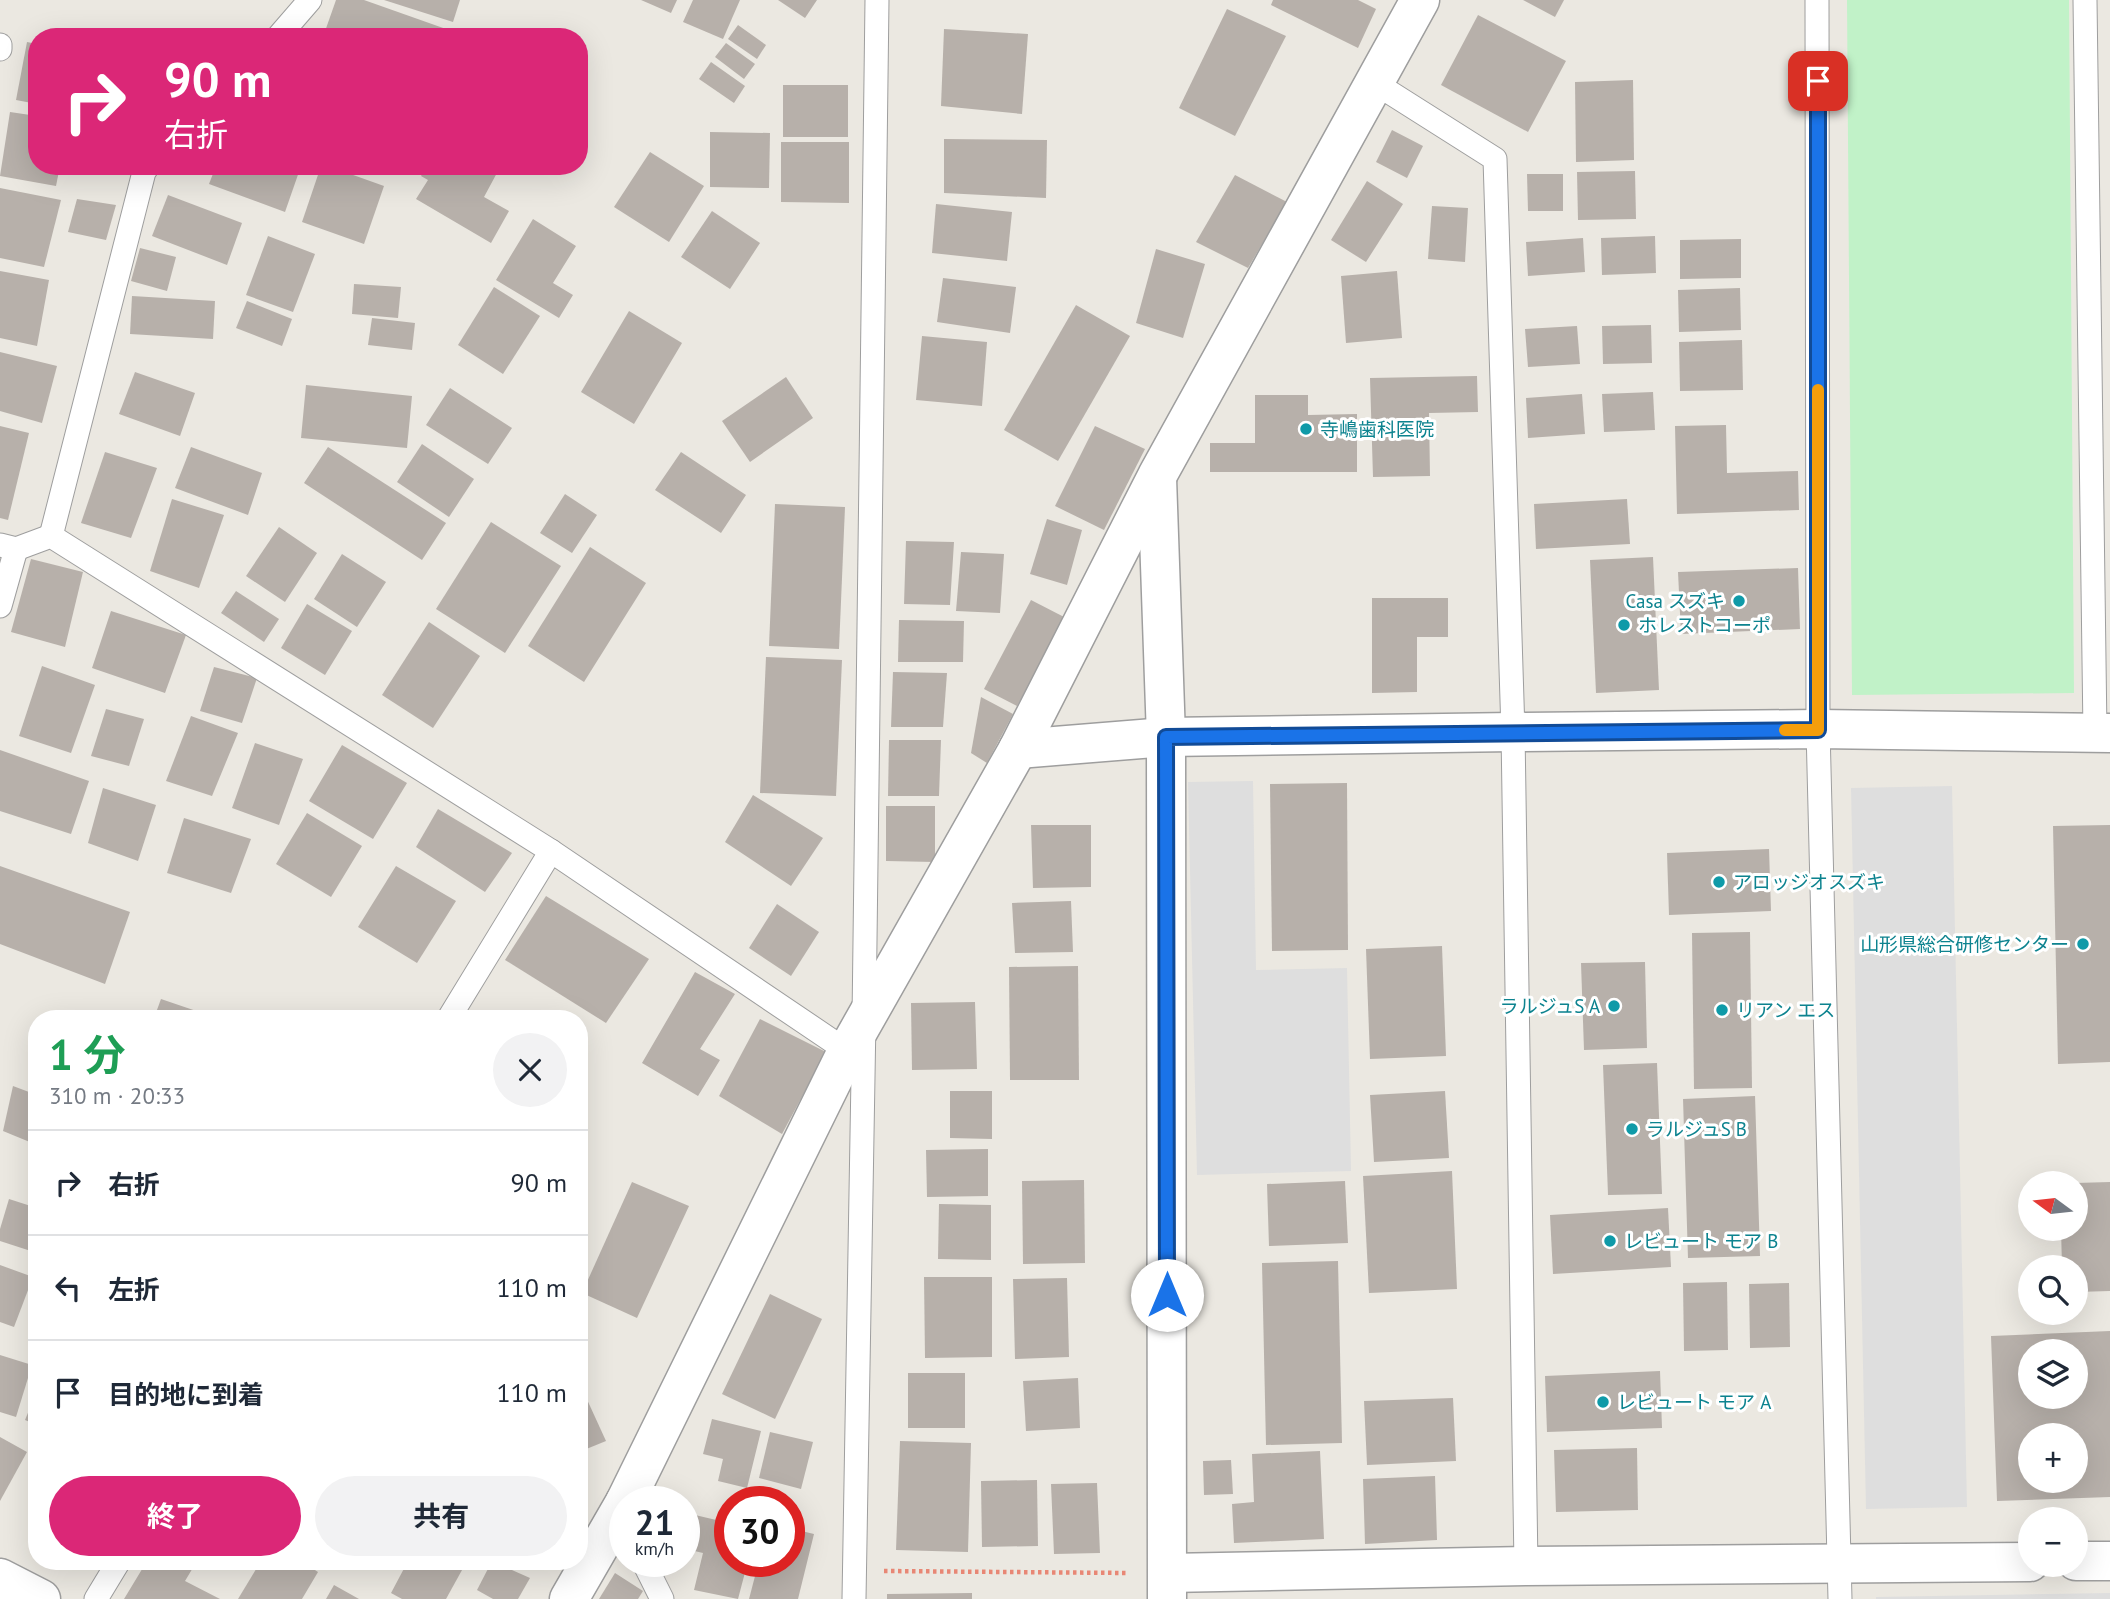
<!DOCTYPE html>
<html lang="ja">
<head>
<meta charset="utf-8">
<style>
	:root { --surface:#fff; --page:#f2f2f3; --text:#1f2937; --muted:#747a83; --line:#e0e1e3; --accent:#db2777 }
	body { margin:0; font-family:"PT Sans","Noto Sans JP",sans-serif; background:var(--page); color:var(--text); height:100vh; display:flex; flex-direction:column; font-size:26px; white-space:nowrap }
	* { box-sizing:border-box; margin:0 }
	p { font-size:23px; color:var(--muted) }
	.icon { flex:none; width:38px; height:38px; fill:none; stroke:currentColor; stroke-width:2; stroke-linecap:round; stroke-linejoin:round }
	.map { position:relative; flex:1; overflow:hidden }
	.panel { position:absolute; left:28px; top:1010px; width:560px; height:560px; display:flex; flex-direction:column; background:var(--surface); border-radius:28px; box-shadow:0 7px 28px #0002 }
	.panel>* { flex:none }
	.top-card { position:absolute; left:28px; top:28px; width:560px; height:147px; border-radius:28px; box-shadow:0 7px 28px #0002; background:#db2777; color:#fff; overflow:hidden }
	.needle { width:46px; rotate:285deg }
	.buttons { position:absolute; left:2018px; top:1171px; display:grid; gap:14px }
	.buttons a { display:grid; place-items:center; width:70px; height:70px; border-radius:50%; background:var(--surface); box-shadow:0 7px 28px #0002; font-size:35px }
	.speed { position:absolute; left:609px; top:1486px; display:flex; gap:14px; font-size:35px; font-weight:700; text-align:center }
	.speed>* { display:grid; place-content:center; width:91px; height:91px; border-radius:50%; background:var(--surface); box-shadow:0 7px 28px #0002; line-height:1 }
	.speed small { font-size:18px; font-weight:400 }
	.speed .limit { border:10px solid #d22; background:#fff; color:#111 }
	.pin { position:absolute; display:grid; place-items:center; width:60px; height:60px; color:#fff; margin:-30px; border-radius:14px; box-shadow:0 4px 10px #0006 }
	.me { position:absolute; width:77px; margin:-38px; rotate:0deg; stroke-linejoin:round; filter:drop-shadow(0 0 5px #0008) }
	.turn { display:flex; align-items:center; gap:24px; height:147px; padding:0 21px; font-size:32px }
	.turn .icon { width:91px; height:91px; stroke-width:2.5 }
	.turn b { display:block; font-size:49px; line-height:60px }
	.round { display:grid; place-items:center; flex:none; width:74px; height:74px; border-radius:37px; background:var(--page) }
	.overview { display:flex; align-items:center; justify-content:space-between; height:119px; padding:0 21px }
	h1 { font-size:42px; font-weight:700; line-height:52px; color:#1e9e55 }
	.button { display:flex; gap:14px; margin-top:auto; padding:14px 21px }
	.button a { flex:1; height:80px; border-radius:42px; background:var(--accent); color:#fff; font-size:28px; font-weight:700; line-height:80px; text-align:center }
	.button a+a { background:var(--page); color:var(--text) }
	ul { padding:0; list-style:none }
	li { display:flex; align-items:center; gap:21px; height:105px; padding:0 21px; border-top:2px solid var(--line) }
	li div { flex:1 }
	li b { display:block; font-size:26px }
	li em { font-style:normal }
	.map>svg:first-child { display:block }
	.park { fill:#c1f2c8 }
	.parking { fill:#dedede }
	.building { fill:#b7b0aa; fill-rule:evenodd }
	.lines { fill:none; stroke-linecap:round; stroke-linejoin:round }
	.service-casing { stroke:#9e9e9e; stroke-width:25 }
	.minor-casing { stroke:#9e9e9e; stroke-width:41 }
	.tertiary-casing { stroke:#9e9e9e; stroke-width:41 }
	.path { stroke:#e88775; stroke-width:4.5; stroke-dasharray:3.5 3.5; stroke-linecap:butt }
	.service { stroke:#fff; stroke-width:23 }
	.minor { stroke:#fff; stroke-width:38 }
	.tertiary { stroke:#fff; stroke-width:38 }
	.route-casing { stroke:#114b97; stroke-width:18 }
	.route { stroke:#1a73e8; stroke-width:12 }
	.slow { stroke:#f59e0b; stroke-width:12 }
	.culture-dot { fill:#0f9aa8; stroke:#fff; stroke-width:2.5 }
	.labels { text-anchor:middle; stroke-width:6; stroke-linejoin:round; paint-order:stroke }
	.culture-label { font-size:19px; fill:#0d838f; stroke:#fff; text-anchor:start }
</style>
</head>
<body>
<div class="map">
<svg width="2110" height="1599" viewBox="0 0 2110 1599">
	<rect width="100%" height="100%" fill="#ebe8e1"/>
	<path class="park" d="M1847 0H2069L2074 693 1852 695Z"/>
	<g class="parking">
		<path d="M1253 781 1256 970 1347 968 1351 1171 1197 1175 1188 782Z"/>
		<path d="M1952 786 1967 1507 1866 1509 1851 788Z"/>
		<path d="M2110 1593V1599H1876V1597Z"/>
	</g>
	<g class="building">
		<path d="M336 0H364L446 29 443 37H323Z"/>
		<path d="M384 0H460L453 22Z"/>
		<path d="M641 0H677L671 13Z"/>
		<path d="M693 0H740L723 39 683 22Z"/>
		<path d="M778 0H817L805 18Z"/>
		<path d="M1273 0H1358L1376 9 1358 48 1271 5Z"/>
		<path d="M1523 0H1564L1555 17Z"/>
		<path d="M1227 9 1286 36 1235 136 1179 108Z"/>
		<path d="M1478 15 1566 61 1528 132 1441 85Z"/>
		<path d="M738 25 766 45 757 59 728 39Z"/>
		<path d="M944 29 1028 34 1022 114 941 106Z"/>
		<path d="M27 42 37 44V104L16 100Z"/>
		<path d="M726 43 755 64 744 79 715 57Z"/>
		<path d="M711 62 745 86 734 103 699 79Z"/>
		<path d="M1633 80 1634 160 1576 162 1575 82Z"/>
		<rect x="783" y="85" width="65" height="52"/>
		<path d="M10 112 37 116V166H60L56 186 0 176Z"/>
		<path d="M1392 130 1423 146 1407 178 1376 162Z"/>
		<path d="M710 132 770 133 769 188 710 187Z"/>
		<path d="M944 139 1047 140 1046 198 944 193Z"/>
		<path d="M781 142H849V203L781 202Z"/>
		<path d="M650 152 704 186 669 242 614 207Z"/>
		<path d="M216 166H301L285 212 209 184Z"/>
		<path d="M321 166H328L384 186 364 244 302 222Z"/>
		<path d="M427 166H490L498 171 484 197 509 211 491 243 416 199 428 180 421 176Z"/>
		<path d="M1635 171 1636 219 1578 220 1577 172Z"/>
		<path d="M1527 174H1563V211H1528Z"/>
		<path d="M1235 175 1287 202 1248 268 1196 242Z"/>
		<path d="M1367 181 1403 204 1366 262 1331 240Z"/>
		<path d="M0 188 61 200 44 267 0 258Z"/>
		<path d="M168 195 242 223 227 265 152 236Z"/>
		<path d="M77 199 116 205 106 240 68 232Z"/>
		<path d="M936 204 1012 212 1007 261 932 253Z"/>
		<path d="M1432 206 1468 208 1465 262 1428 259Z"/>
		<path d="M712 211 760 243 730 289 681 257Z"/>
		<path d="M533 219 576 246 553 283 573 295 559 318 496 280Z"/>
		<path d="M268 236 315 254 293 312 246 295Z"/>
		<path d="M1655 236 1656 273 1602 275 1601 238Z"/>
		<path d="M1583 238 1585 272 1528 276 1526 242Z"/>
		<path d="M1741 239V278L1680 279V240Z"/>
		<path d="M140 248 176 257 167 291 131 281Z"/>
		<path d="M1156 249 1205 264 1183 338 1136 323Z"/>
		<path d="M0 271 49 280 37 346 0 338Z"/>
		<path d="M1397 271 1402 338 1346 343 1341 276Z"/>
		<path d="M943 278 1016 287 1010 333 937 322Z"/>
		<path d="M354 284 401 287 398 318 352 314Z"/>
		<path d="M494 287 540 316 503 374 458 345Z"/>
		<path d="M1740 288 1741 330 1679 332 1678 290Z"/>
		<path d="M132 296 215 301 213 339 130 334Z"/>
		<path d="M247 301 292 319 282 346 236 328Z"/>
		<path d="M1076 305 1130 336 1058 461 1004 430Z"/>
		<path d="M629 311 682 343 634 424 581 392Z"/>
		<path d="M372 318 415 323 412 350 368 345Z"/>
		<path d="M1651 325 1652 363 1603 364 1602 326Z"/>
		<path d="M1577 326 1580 364 1528 367 1525 329Z"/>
		<path d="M922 336 987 342 982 406 916 400Z"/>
		<path d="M1742 340 1743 390 1680 391 1679 342Z"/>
		<path d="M0 352 57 366 42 423 0 411Z"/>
		<path d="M135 372 195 393 180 436 119 414Z"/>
		<path d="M1477 376 1478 412 1429 413 1430 476 1373 477 1370 378Z"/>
		<path d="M786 377 813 418 750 462 722 421Z"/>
		<path d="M306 385 412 396 407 448 301 438Z"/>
		<path d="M450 388 512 428 488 464 426 425Z"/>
		<path d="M1653 392 1655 430 1604 432 1602 394Z"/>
		<path d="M1582 394 1585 434 1528 438 1526 398Z"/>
		<path d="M1255 395H1308V415L1357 414V472H1210V443H1255Z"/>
		<path d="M1726 425 1727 473 1798 471 1799 510 1677 514 1675 426Z"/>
		<path d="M0 426 29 433 8 520 0 518Z"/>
		<path d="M1095 426 1145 449 1104 530 1055 506Z"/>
		<path d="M422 444 474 479 449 517 397 482Z"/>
		<path d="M191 447 262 473 248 515 175 488Z"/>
		<path d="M328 447 446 523 422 560 304 483Z"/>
		<path d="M105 452 157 468 131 538 81 523Z"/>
		<path d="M681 452 746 495 721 533 655 490Z"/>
		<path d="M565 494 597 515 572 553 540 533Z"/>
		<path d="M172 499 224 515 199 588 150 571Z"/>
		<path d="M1627 499 1630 544 1536 549 1534 504Z"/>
		<path d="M775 504 845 507 839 649 769 646Z"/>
		<path d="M1047 519 1082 530 1067 585 1030 574Z"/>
		<path d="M491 522 561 566 505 653 436 609Z"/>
		<path d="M279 527 317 553 285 602 246 576Z"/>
		<path d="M906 541 954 542 950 605 904 604Z"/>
		<path d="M590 547 646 583 584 682 528 646Z"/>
		<path d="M961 552 1004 554 1000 613 956 611Z"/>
		<path d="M342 554 386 582 357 627 314 599Z"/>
		<path d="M1653 557 1659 690 1596 693 1590 560Z"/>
		<path d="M31 559 83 572 65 647 11 632Z"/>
		<path d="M1798 568 1800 629 1681 634 1678 572Z"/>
		<path d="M236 591 279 619 264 642 221 613Z"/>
		<path d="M1372 598H1448V637H1417V692L1372 693Z"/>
		<path d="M1031 600 1066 618 1017 706 984 689Z"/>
		<path d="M307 604 352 631 325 675 281 648Z"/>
		<path d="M111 611 186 635 165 693 92 668Z"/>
		<path d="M899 620 964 621 963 662H898Z"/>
		<path d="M429 622 480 656 433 728 382 695Z"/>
		<path d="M766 657 842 660 836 796 760 793Z"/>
		<path d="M42 666 95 685 71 753 19 736Z"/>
		<path d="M214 667 257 678 242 723 200 711Z"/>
		<path d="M893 672 947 673 943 727H891Z"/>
		<path d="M981 697 1013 714 987 763 971 753Z"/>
		<path d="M106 709 144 719 129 766 91 756Z"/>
		<path d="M191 716 238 733 212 796 166 781Z"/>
		<path d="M889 740H941L939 796H888Z"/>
		<path d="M255 743 303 759 279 825 232 808Z"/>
		<path d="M342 745 407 783 373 839 309 801Z"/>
		<path d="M0 750 89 781 71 834 0 811Z"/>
		<path d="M1347 783 1348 950 1272 951 1270 784Z"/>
		<path d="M103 788 156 805 138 861 88 843Z"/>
		<path d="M753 795 823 838 791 886 725 842Z"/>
		<path d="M886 806H935V862L886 861Z"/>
		<path d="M438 809 512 853 485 892 416 847Z"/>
		<path d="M307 813 362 846 331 897 276 864Z"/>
		<path d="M184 818 251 839 231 893 167 873Z"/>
		<path d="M1031 825H1091V887L1033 888Z"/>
		<path d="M2110 825V1062L2058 1064 2053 826Z"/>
		<path d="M1769 849 1771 911 1669 915 1667 853Z"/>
		<path d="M0 866 130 912 105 984 0 944Z"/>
		<path d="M396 866 456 901 417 963 358 927Z"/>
		<path d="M546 896 649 959 606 1023 505 960Z"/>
		<path d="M1071 901 1073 952 1015 953 1012 903Z"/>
		<path d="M777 904 819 932 791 976 749 948Z"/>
		<path d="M1750 932 1752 1088 1694 1089 1692 933Z"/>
		<path d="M1442 946 1446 1056 1370 1059 1366 949Z"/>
		<path d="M1645 962 1647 1048 1584 1050 1581 963Z"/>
		<path d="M1078 966 1079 1080H1010L1009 967Z"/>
		<path d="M695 972 735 994 700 1049 720 1060 698 1096 642 1063Z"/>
		<path d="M161 999 211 1016 210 1018H154Z"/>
		<path d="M975 1002 977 1069 912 1070 911 1003Z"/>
		<path d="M760 1019 826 1052 782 1134 719 1096Z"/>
		<path d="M1657 1063 1662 1194 1608 1195 1603 1065Z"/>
		<path d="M13 1086 37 1095V1145L3 1131Z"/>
		<path d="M950 1091H992V1139L950 1138Z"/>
		<path d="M1445 1091 1449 1158 1374 1162 1370 1095Z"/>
		<path d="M1755 1096 1760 1256 1688 1258 1683 1099Z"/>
		<path d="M988 1149V1196L927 1197 926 1150Z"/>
		<path d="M1452 1171 1457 1289 1369 1293 1363 1176Z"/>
		<path d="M1084 1180 1085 1263 1023 1264 1022 1181Z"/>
		<path d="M1345 1181 1348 1243 1269 1246 1267 1184Z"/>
		<path d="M632 1182 689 1206 637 1318 582 1293Z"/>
		<path d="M2110 1182V1291L2076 1292V1267H2062L2061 1228H2076V1183Z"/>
		<path d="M9 1199 37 1208V1253L0 1241V1229Z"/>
		<path d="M939 1204 991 1205V1260L938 1259Z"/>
		<path d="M1668 1208 1671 1267 1553 1274 1550 1215Z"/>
		<path d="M1338 1261 1342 1443 1266 1445 1262 1263Z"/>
		<path d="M0 1265 33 1277 14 1327 0 1322Z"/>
		<path d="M924 1277H992V1357L925 1358Z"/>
		<path d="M1067 1278 1069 1357 1015 1359 1013 1279Z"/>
		<path d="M1727 1282 1728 1350 1684 1351 1683 1283Z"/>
		<path d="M1789 1283 1790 1347 1750 1348 1749 1284Z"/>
		<path d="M770 1294 822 1319 775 1419 722 1394Z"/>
		<path d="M2110 1331V1497L1997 1501 1991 1336ZM2030 1351H2076V1396H2030ZM2030 1435H2076V1480H2030Z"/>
		<path d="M0 1355 32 1365 16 1417 0 1412Z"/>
		<path d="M1660 1371 1662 1428 1547 1432 1545 1376Z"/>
		<rect x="908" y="1373" width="57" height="55"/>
		<path d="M1078 1378 1080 1428 1026 1431 1023 1381Z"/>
		<path d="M579 1382 606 1441 579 1452Z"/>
		<path d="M37 1391V1425L25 1420Z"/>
		<path d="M1453 1398 1456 1461 1367 1465 1364 1401Z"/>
		<path d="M712 1419 761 1431 747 1488 718 1481 723 1459 703 1454Z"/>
		<path d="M770 1432 813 1442 801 1489 759 1478Z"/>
		<path d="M0 1437 27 1452 0 1501Z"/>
		<path d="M900 1441 971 1443 968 1552 896 1550Z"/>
		<path d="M1637 1448 1638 1510 1556 1512 1554 1450Z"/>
		<path d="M1320 1451 1324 1539 1234 1543 1232 1504 1254 1502 1252 1454Z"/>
		<path d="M1231 1460 1233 1494 1204 1495 1203 1461Z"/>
		<path d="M1435 1476 1437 1540 1365 1544 1363 1479Z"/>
		<path d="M1037 1480 1038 1546 982 1547 981 1481Z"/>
		<path d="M1097 1483 1100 1553 1054 1554 1051 1484Z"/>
		<path d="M695 1515 729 1523 726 1537 730 1538V1561H748L738 1599 694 1590 703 1553 686 1549Z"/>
		<path d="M789 1528 814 1534 798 1599H749L759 1561H789Z"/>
		<path d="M147 1561H197L185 1581 220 1599H124Z"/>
		<path d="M261 1561H301L318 1572 302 1599H238Z"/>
		<path d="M408 1561H467L446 1599H402L391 1593Z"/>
		<path d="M492 1561 530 1578 518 1599H493L477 1590Z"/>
		<path d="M615 1573 643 1591 638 1599H599Z"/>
		<path d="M334 1585 359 1599H326Z"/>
		<path d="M972 1593V1599H887V1594Z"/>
	</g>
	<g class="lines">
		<defs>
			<g id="service">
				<path d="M1817 0 1818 729 1840 1599"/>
				<path d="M2085 0 2095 733"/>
				<path d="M278 37 310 0"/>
				<path d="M0 45V49"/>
				<path d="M1375 83 1495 159 1513 732 1526 1566"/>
				<path d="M51 536 144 172 148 166"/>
				<path d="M0 545 16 549 51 536 551 851 847 1051"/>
				<path d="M0 606 16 549"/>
				<path d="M449 1018 551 851"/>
				<path d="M643 1561 662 1599"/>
				<path d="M96 1599 119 1561"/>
				<path d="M854 1599 864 1019 877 0"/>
			</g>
			<g id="minor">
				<path d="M1157 478 1166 737 1167 1599"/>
				<path d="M625 1502 847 1051 1018 749 1157 476 1420 0"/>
				<path d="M2076 1561H2110"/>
				<path d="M1168 1573 1526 1566 2030 1562"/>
				<path d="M0 1578 41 1599"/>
				<path d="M569 1599 625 1502"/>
			</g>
			<path id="tertiary" d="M1018 749 1166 737 1513 732 1818 729 2110 733"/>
		</defs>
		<use href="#service" class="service-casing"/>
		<use href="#minor" class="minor-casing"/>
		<use href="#tertiary" class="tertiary-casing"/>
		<path class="path" d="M884 1571 1128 1573"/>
		<use href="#service" class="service"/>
		<use href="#minor" class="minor"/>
		<use href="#tertiary" class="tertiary"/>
	</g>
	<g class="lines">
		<defs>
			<path id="route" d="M1167 1295 1166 737 1818 730V81"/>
		</defs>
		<use href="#route" class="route-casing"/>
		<use href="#route" class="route"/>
		<path class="slow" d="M1785 730H1818V390"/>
	</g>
	<g class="culture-dot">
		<circle cx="1306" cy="429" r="7"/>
		<circle cx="1739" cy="601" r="7"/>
		<circle cx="1624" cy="625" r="7"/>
		<circle cx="1719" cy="882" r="7"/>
		<circle cx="2083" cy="944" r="7"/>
		<circle cx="1614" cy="1006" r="7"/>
		<circle cx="1722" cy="1010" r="7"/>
		<circle cx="1632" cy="1129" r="7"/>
		<circle cx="1610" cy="1241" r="7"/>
		<circle cx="1603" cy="1402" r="7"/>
	</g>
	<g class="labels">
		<g class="culture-label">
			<text x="1320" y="436">寺嶋歯科医院</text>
			<text x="1725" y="608" text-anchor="end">Casa スズキ</text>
			<text x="1638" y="632">ホレストコーポ</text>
			<text x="1733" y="889">アロッジオスズキ</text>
			<text x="2069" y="951" text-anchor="end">山形県総合研修センター</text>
			<text x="1600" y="1013" text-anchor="end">ラルジュS A</text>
			<text x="1736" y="1017">リアン エス</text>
			<text x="1646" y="1136">ラルジュS B</text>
			<text x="1624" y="1248">レビュート モア B</text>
			<text x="1617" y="1409">レビュート モア A</text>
		</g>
	</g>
</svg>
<div class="buttons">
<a><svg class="needle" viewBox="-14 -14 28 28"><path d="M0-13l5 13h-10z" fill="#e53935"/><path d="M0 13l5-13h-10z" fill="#747a83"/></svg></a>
<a><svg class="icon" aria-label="search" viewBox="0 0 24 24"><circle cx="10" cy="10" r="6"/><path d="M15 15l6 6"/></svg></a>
<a><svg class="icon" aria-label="layers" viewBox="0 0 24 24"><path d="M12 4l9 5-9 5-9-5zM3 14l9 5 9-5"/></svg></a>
<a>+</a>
<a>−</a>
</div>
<div class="speed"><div>21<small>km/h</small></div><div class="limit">30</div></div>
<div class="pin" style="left:1818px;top:81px;background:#d93025"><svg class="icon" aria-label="arrive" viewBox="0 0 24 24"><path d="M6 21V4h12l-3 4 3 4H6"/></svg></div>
<svg class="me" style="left:1167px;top:1295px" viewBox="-20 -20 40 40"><circle r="19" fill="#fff"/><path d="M0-13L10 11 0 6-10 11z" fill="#1a73e8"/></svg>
<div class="top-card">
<div class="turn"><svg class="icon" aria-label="right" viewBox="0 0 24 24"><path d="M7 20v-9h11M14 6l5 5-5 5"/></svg><div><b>90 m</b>右折</div></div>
</div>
<section class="panel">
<div class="overview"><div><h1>1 分</h1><p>310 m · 20:33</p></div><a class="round"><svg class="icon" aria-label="close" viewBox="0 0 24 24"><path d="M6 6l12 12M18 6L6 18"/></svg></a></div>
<ul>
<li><svg class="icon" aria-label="right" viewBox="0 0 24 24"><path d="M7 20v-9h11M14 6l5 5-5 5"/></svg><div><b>右折</b></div><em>90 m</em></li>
<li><svg class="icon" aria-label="left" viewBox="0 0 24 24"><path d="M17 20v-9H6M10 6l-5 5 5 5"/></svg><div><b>左折</b></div><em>110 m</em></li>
<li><svg class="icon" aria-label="arrive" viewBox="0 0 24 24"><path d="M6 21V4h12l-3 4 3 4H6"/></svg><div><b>目的地に到着</b></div><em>110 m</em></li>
</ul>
<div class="button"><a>終了</a><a>共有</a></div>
</section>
</div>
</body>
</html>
